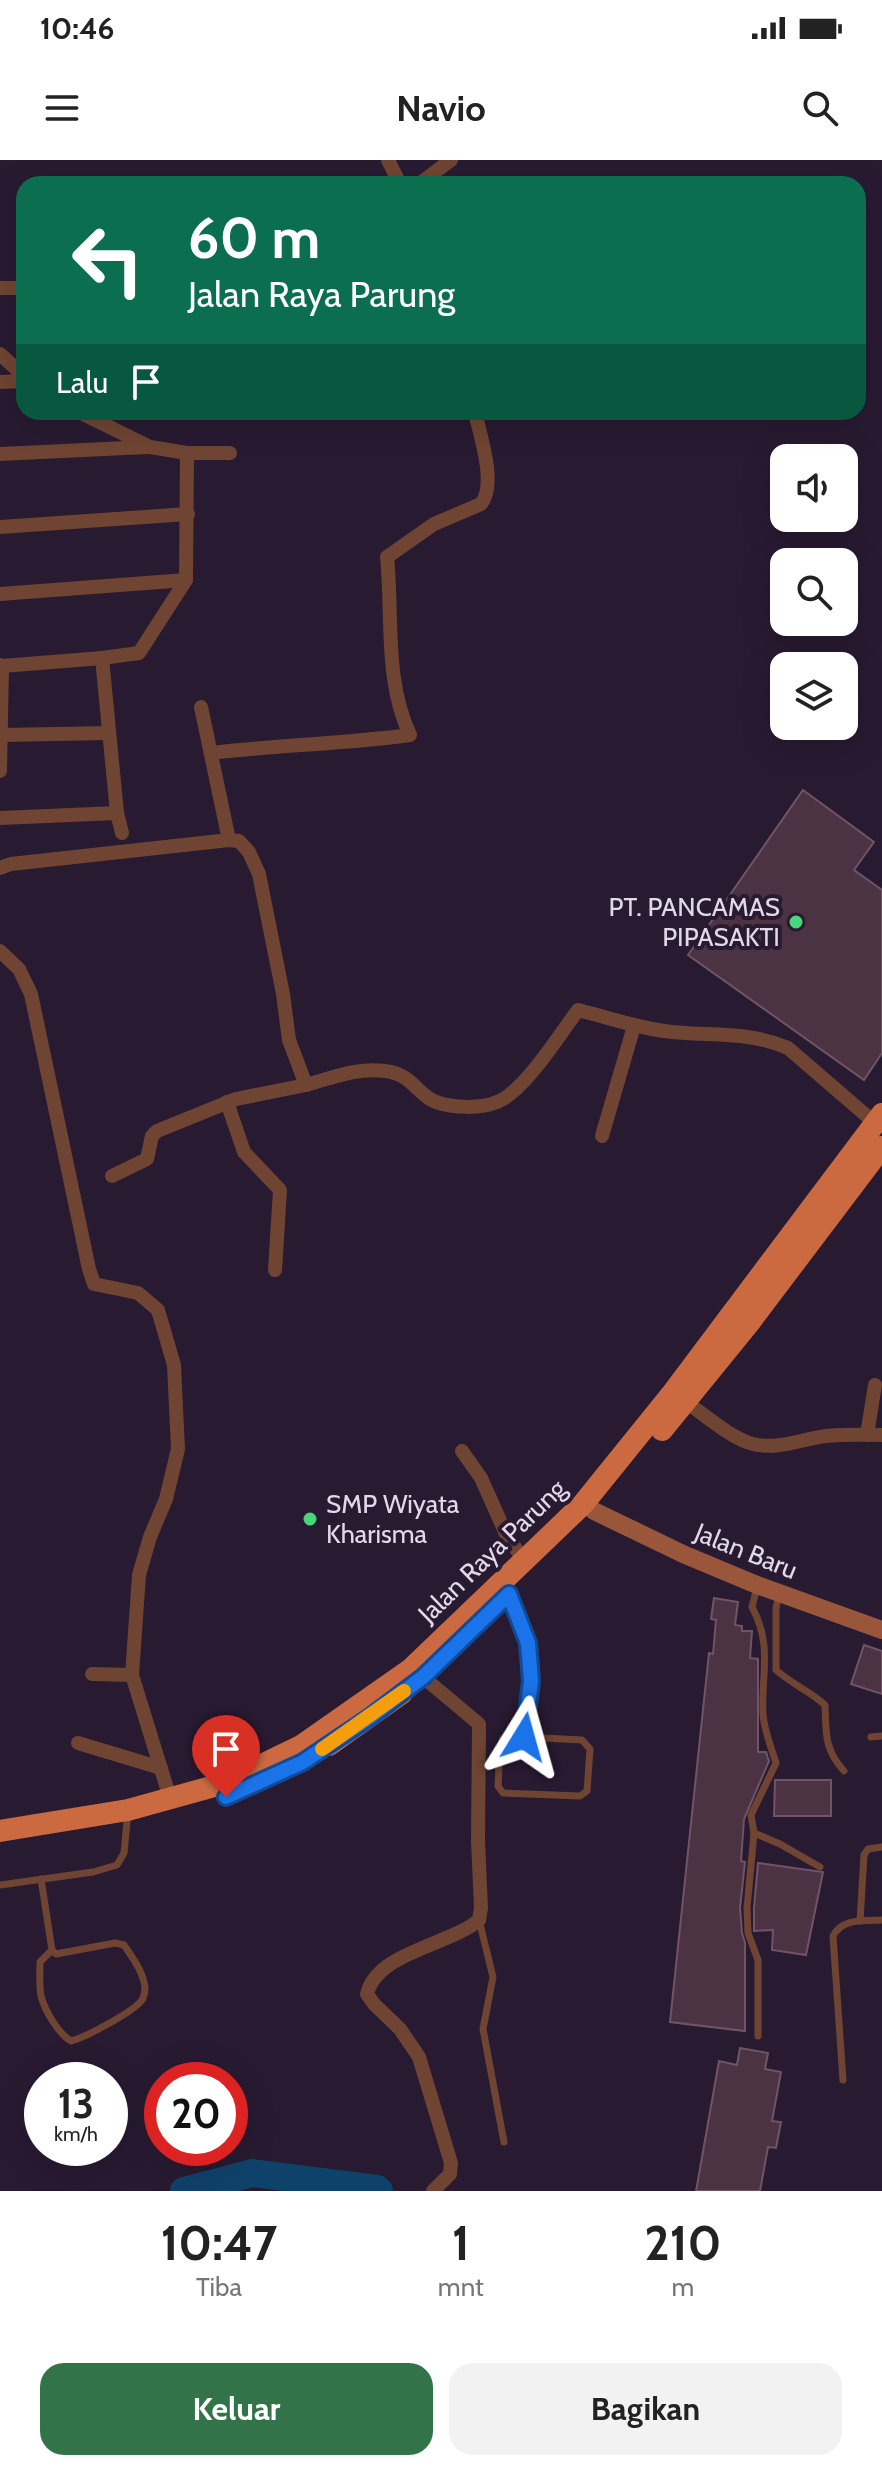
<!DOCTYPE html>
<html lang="id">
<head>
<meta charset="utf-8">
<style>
	:root { --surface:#fff; --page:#f2f2f2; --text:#222; --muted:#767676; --accent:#327349 }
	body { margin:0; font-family:Cabin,sans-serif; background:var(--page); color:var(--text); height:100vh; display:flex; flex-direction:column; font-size:30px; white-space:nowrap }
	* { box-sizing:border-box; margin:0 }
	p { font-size:26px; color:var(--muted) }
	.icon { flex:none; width:44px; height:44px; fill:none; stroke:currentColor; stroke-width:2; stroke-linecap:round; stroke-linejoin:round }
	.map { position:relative; height:2031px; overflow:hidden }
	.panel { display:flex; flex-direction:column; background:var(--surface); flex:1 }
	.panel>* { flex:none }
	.banner { position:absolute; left:16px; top:16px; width:850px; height:244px; border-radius:24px; box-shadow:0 8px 32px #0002; background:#0b6e4f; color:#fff; overflow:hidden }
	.tools { position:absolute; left:770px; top:284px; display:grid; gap:16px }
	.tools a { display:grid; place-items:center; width:88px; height:88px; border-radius:16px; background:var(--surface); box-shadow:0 8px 32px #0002; font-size:40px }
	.speed { position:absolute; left:24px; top:1902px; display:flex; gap:16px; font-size:40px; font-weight:700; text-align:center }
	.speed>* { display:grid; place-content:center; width:104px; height:104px; border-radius:50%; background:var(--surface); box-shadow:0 8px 32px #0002; line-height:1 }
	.speed small { font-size:20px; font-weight:400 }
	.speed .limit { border:12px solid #d22; background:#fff; color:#111 }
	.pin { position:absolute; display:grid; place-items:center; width:68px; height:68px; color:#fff; margin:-82px -34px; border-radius:50% 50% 50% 0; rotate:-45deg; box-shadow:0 0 8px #0007 }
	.pin .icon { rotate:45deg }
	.me { position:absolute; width:88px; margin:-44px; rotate:8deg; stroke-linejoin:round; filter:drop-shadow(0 0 6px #0008) }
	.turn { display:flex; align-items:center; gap:28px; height:168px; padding:0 40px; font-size:36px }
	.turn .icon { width:104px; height:104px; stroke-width:2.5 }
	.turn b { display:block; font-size:56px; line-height:68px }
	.then { display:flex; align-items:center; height:76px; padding:0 40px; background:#0003; gap:16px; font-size:30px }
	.eta { display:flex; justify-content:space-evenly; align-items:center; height:136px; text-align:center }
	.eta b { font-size:48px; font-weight:800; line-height:56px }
	.primary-button { display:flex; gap:16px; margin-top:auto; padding:16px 40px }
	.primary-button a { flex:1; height:92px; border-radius:24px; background:var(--accent); color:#fff; font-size:32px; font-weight:800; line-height:92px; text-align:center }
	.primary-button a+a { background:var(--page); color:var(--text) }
	.status { display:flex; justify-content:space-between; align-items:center; height:56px; padding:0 40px; background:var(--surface); direction:ltr }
	.status svg { height:22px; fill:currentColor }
	header { display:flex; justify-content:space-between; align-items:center; height:104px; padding:0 40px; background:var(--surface); font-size:36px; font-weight:800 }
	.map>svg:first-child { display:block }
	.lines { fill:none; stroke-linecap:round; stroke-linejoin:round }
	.river { stroke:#0f426a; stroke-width:28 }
	.building { fill:#4c3344; stroke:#705466; stroke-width:2 }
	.service { stroke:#6f4432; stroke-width:7 }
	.minor { stroke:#6f4432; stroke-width:14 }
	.secondary { stroke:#9a563a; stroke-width:18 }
	.trunk { stroke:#cb6a40; stroke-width:22 }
	.route-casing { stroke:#114b97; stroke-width:20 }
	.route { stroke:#1a73e8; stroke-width:14 }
	.slow { stroke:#f59e0b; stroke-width:14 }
	.poi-dot { fill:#46d779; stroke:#281a31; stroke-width:3 }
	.labels { text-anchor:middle; stroke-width:8; stroke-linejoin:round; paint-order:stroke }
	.poi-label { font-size:26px; fill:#e2d9e8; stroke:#281a31; text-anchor:end }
	.street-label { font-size:26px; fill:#e2d9e8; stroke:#281a31 }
</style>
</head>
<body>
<div class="status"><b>10:46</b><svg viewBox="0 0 49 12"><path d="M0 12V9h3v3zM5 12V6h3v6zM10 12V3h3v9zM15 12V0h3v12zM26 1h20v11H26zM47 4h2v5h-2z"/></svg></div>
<header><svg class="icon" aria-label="menu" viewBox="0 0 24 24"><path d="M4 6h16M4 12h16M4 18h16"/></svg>Navio<svg class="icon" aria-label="search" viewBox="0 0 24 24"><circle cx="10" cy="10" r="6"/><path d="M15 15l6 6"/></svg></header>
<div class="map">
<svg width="882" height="2031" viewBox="0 0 882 2031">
	<rect width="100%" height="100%" fill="#281a31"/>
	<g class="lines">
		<path class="river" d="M184 2031 252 2013 377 2029 379 2031"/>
	</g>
	<g class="building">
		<path d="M803 630 874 682 854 710 882 730V893L864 920 688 795Z"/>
		<path d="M714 1438 738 1442 735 1465 742 1466V1471H752L750 1498 758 1499V1592H766L769 1601 744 1659 741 1701 745 1702 740 1748 742 1773 745 1783V1871L670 1862 709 1493 713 1494 716 1460 711 1459Z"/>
		<path d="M864 1485 882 1491V1534L851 1524Z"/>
		<path d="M775 1620H831V1656H774Z"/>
		<path d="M758 1703 823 1712 806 1795 772 1790 773 1770 754 1771V1748Z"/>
		<path d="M740 1888 768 1893 765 1909 781 1912 772 1961 781 1962 776 1988 768 1987 760 2031H696L719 1901 737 1905Z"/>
	</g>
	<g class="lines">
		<g class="service">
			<path d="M757 1427 752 1447C773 1486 761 1514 763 1554 764 1570 771 1587 776 1603L751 1655 754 1673 747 1748 748 1773 758 1800V1876"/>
			<path d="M509 1434 528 1483 531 1521 524 1577 503 1578 500 1589 498 1626 503 1633 580 1636 587 1631 590 1589 582 1580 524 1577"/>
			<path d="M779 1435 776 1448V1510C793 1525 810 1531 825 1545 826 1572 824 1589 844 1611"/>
			<path d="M871 1577 882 1576"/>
			<path d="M754 1673 780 1684 820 1707"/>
			<path d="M41 1719 52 1790"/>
			<path d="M0 1725 93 1712 117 1705 124 1693 127 1661"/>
			<path d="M479 1760 493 1817 483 1869 504 1982"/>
			<path d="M860 1761 864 1695 868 1689 882 1687"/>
			<path d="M115 1783 124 1785C132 1797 145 1814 145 1830 145 1832 143 1840 141 1841 133 1852 84 1878 71 1881 58 1873 45 1851 41 1836 39 1826 40 1813 40 1802L52 1790 56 1794Z"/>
			<path d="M843 1920 833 1776C842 1758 864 1761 882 1760"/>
		</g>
		<g class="minor">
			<path d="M388 0 400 24"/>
			<path d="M419 24 451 0"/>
			<path d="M0 128H21"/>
			<path d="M0 194 24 216"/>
			<path d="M0 222 24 221"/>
			<path d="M79 252 150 287 187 293H230"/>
			<path d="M0 294 147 287"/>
			<path d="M0 367 188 354"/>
			<path d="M0 434 186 420"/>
			<path d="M0 505 2 506 0 611"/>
			<path d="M2 506 102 498 139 493 186 420 187 293"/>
			<path d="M201 547 229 680"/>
			<path d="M2 575 109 573"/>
			<path d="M211 593C277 585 344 584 410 575 384 519 393 457 387 397L434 364 481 344C497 325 480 275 475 252"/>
			<path d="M117 653 122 673"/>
			<path d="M0 658 117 653 102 498"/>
			<path d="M0 708 11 704 229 680 239 681 249 692 259 714 283 834 289 880 306 925C332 918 357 907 385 911 413 914 418 936 436 942 453 948 480 949 497 942 524 932 560 874 578 850 607 857 635 867 664 871 706 877 747 870 788 888L875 963"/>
			<path d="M0 791 19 809 31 834 89 1109 94 1124 138 1133 158 1150 174 1205 178 1289 166 1339 150 1377 139 1415 132 1515 170 1638"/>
			<path d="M227 942 244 992 280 1030 275 1110"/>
			<path d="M602 976 634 866"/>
			<path d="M112 1016 147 999 152 976 157 971 236 939 306 925"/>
			<path d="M686 1242C705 1255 732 1279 753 1284 778 1290 802 1279 826 1276 845 1274 863 1275 882 1275"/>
			<path d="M867 1275 875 1225"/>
			<path d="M462 1291 481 1318 506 1374 524 1401"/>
			<path d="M92 1514 132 1515"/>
			<path d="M423 1517 479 1564 478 1681 481 1748 479 1760C450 1785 377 1792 367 1834L374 1844 400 1869 419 1897 451 2003 450 2014 433 2031"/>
			<path d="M78 1583 161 1608"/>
		</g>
		<path class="secondary" d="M594 1351 683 1394 757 1425 882 1470"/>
		<g class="trunk">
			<path d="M662 1270 749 1163 882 987"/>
			<path d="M329 1585 402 1533"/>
			<path d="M0 1671 128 1650 222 1624 301 1586 411 1509 583 1344 671 1235 882 954"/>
		</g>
	</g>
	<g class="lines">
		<defs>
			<path id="route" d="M226 1637 303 1602 370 1557 423 1517 509 1434 528 1483 531 1521 524 1577"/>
		</defs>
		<use href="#route" class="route-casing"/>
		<use href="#route" class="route"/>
		<path class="slow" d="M322 1589 404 1531"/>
	</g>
	<g class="poi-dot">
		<circle cx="796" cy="762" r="8"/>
		<circle cx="310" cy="1359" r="8"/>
	</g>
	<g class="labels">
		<g class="poi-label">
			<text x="780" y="756">PT. PANCAMAS<tspan x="780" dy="30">PIPASAKTI</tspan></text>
			<text x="326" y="1353" text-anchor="start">SMP Wiyata<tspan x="326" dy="30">Kharisma</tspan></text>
		</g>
		<g class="street-label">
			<text transform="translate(492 1391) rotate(-44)" y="9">Jalan Raya Parung</text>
			<text transform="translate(746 1391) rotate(22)" y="9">Jalan Baru</text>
		</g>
	</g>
</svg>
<div class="tools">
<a><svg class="icon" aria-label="sound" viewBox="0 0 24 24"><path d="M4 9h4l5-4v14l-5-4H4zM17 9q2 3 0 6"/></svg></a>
<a><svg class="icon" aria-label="search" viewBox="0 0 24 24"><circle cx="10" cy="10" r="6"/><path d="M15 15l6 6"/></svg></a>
<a><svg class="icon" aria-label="layers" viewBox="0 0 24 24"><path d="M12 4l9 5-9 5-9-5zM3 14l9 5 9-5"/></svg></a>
</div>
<div class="speed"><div>13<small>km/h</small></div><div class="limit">20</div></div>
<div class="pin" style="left:226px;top:1637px;background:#d93025"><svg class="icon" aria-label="arrive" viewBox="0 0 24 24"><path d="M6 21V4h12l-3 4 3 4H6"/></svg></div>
<svg class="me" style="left:524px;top:1577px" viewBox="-20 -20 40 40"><path d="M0-17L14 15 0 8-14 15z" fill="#1a73e8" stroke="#fff" stroke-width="4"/></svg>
<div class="banner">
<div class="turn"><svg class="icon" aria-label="left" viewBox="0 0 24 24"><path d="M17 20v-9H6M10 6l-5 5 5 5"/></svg><div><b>60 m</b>Jalan Raya Parung</div></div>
<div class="then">Lalu<svg class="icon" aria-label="arrive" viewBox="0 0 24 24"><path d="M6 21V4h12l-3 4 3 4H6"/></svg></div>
</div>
</div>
<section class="panel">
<div class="eta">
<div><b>10:47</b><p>Tiba</p></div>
<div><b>1</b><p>mnt</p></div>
<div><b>210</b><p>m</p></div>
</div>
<div class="primary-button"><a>Keluar</a><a>Bagikan</a></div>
</section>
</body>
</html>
